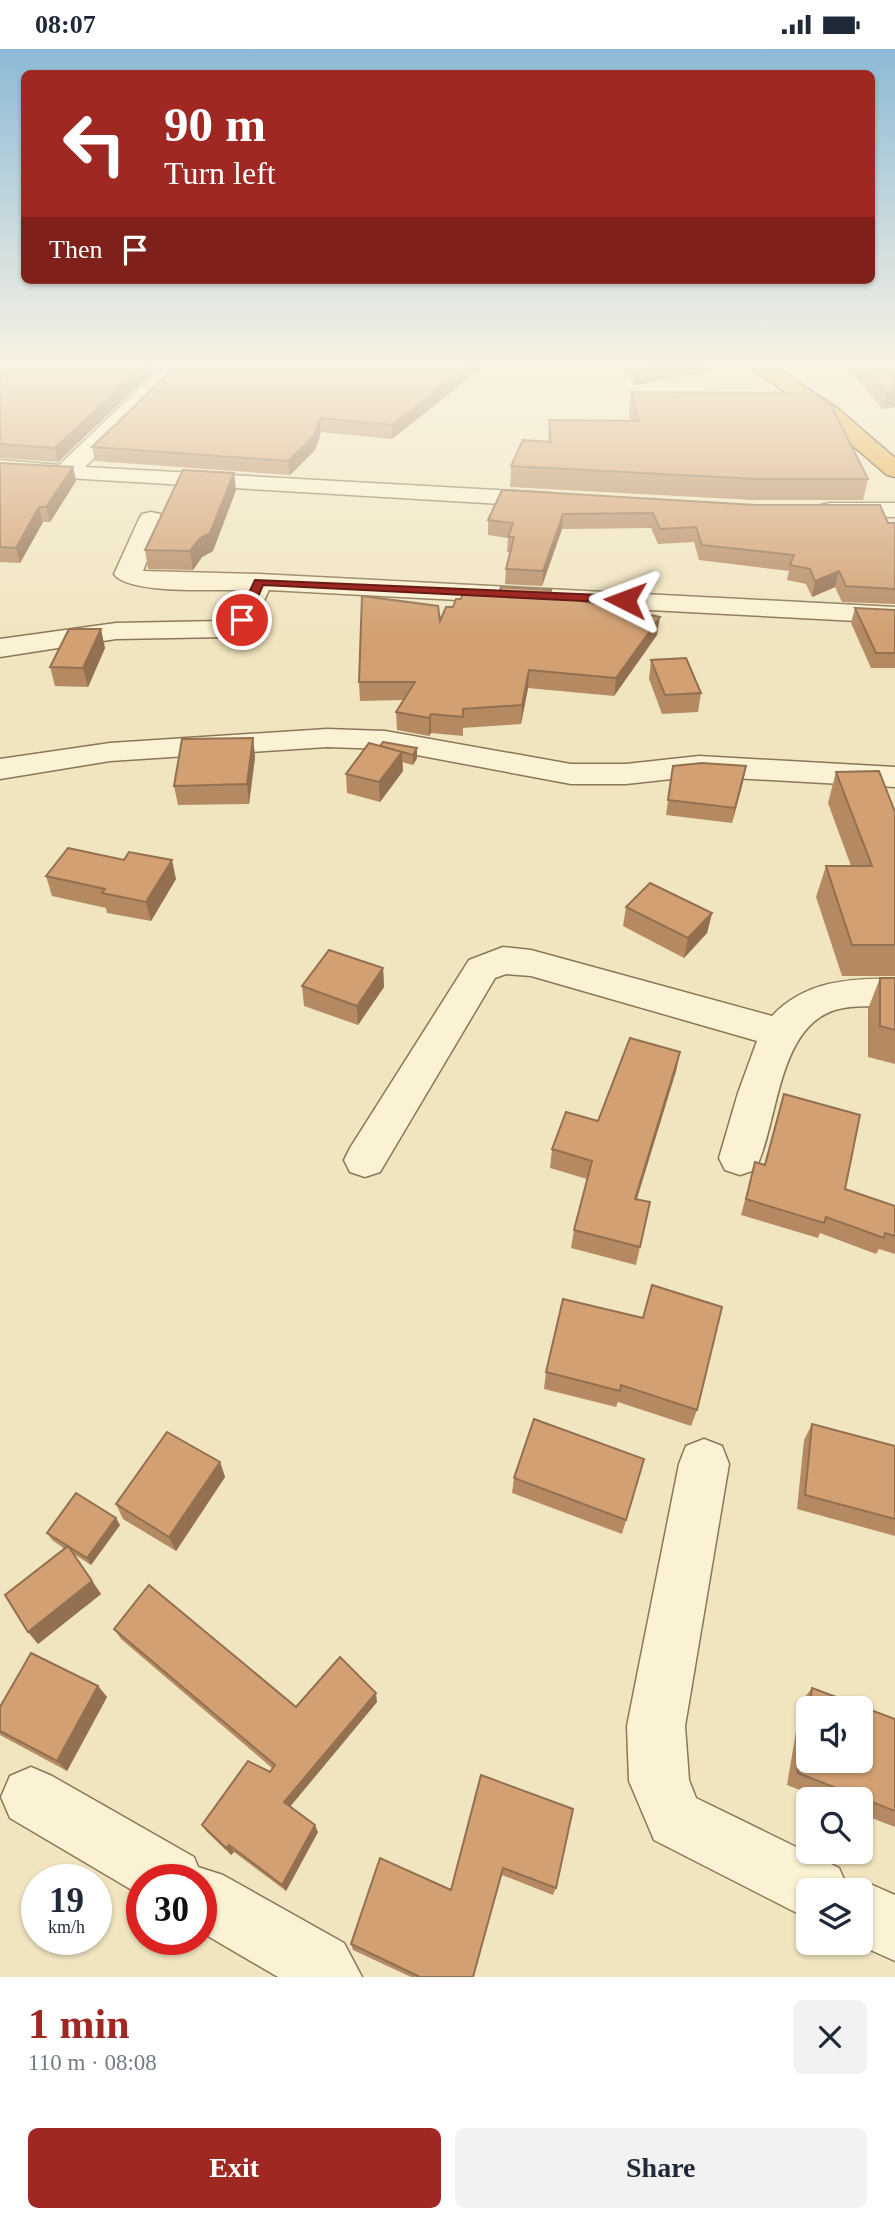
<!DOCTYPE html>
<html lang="en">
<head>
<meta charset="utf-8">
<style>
	:root { --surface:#fff; --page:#f2f2f3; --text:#1f2937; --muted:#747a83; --accent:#9f2922 }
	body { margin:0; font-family:"Times New Roman",serif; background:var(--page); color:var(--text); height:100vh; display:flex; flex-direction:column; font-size:26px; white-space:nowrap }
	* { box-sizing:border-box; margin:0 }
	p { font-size:23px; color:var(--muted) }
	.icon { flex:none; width:38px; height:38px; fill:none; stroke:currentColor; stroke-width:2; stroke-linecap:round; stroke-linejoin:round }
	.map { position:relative; height:1928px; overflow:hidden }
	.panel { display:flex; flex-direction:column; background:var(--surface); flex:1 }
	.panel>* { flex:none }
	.guide { position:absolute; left:21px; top:21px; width:854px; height:214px; border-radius:10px; box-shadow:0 2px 5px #0004; background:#9f2922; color:#fff; overflow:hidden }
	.controls { position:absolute; left:796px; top:1647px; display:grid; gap:14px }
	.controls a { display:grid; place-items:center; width:77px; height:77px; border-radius:10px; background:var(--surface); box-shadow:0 2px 5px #0004; font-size:35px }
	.speed { position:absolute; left:21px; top:1815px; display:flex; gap:14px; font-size:35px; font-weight:700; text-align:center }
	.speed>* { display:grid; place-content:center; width:91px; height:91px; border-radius:50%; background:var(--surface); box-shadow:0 2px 5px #0004; line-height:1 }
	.speed small { font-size:18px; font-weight:400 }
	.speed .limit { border:10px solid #d22; background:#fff; color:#111 }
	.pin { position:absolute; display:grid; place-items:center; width:60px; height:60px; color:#fff; margin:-30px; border:4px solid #fff; border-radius:50%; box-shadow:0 2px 7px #0007 }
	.me { position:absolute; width:77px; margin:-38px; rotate:273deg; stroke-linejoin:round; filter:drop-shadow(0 0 5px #0008) }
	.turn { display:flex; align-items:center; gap:24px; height:147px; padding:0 28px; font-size:32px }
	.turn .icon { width:91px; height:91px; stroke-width:2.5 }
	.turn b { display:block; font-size:49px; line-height:60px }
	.then { display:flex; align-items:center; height:66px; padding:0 28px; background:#0003; gap:14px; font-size:26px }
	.round { display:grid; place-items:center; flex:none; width:74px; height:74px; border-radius:10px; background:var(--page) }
	.head { display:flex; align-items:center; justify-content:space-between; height:119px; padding:0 28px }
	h1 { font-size:42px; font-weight:800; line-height:52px; color:var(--accent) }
	.cta { display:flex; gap:14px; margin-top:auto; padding:14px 28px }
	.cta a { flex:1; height:80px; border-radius:10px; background:var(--accent); color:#fff; font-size:28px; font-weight:800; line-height:80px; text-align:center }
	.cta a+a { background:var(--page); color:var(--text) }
	.status { display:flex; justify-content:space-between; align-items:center; height:49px; padding:0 35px; background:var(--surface); direction:ltr }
	.status svg { height:19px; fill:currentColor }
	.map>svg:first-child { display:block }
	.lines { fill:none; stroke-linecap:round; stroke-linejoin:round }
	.street-casing { stroke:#8b7656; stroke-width:3 }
	.highway-casing { stroke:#59432b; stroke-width:3 }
	.street { fill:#fbf2d3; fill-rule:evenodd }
	.highway { fill:#e7ac49; fill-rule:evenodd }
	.wall { fill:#b58a63 }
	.shaded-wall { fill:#937050 }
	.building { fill:#d2a073; stroke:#937050; stroke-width:2 }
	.route { fill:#9f2922; stroke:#671b16; stroke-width:2 }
</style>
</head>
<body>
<div class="status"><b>08:07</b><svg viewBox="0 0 49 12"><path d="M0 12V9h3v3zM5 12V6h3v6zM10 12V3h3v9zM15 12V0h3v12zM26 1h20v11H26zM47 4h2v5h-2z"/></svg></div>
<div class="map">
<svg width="895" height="1928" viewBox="0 0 895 1928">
	<rect width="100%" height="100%" fill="#f1e5c0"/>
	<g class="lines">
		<defs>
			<g id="street">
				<path d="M166 314H187L169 336 85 418 550 444 559 446 562 451 559 456 550 458 0 425V411L59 416Z"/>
				<path d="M830 454H895V468L821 466 818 461 821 456Z"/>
				<path d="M151 463 160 465 163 470 143 522 259 525 895 558V574L269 541 252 577 227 588 116 590 0 608V590L116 574 221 572 230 566 242 541C216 540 128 546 114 525L139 470 142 465Z"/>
				<path d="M327 680 385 682 571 715H626L699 707 895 718V738L699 727 626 735H571L385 700 327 698 110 712 0 730V710L110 694Z"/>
				<path d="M503 898 531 901 772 967C805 932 850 929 895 930V958C876 958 854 955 835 961 776 980 779 1074 755 1121L740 1126 725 1121 719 1109 738 1044 757 992 531 927 506 925 495 929 380 1123 365 1128 350 1123 344 1111 350 1099 469 911Z"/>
				<path d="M704 1390 722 1397 729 1415 685 1677 689 1731 696 1749 839 1819 847 1837 861 1831 895 1846V1912L855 1894H861V1841H808V1869L795 1863 654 1791 629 1732 627 1677 679 1415 686 1397Z"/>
				<path d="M31 1718 52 1727 194 1808 198 1818 223 1826 344 1894 362 1928H278L201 1883V1830H142V1847L10 1769 1 1748 10 1727Z"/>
			</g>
			<path id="highway" d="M745 314H769L837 359 895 409V428L887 426 821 369Z"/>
		</defs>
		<use href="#street" class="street-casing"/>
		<use href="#highway" class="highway-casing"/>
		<use href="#street" class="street"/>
		<use href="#highway" class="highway"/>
	</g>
	<g class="wall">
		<path d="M0 314H8L0 320H14L19 314H162L58 413 0 409Z"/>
		<path d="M177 314H488L392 390 321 383 315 401 290 426 95 412 92 398 169 324Z"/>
		<path d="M620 314H711L710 322 635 336Z"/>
		<path d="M844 314H895V358L882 360Z"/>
		<path d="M631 343 868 430 863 451H753L510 438 511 417 548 393 549 371 631 372 629 363Z"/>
		<path d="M0 414 73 418 76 432 50 473H43L20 514 0 513Z"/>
		<path d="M236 441 213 502 202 508 193 521 148 520 145 501Z"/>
		<path d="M502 441 895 474V555L842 553 835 538 812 548 806 535 787 531 789 522 699 511 694 493 658 495 651 479 562 480 542 537 505 535 506 520 510 503H507L508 489 488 486V471Z"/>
		<path d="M550 547 657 586 614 647 528 639 521 675 463 679V687L431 684 429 687 397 681 396 663 403 651 360 652 359 633 440 572 461 550Z"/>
		<path d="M855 559 895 561V619H871L851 574Z"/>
		<path d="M105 599 88 638 55 637 50 618Z"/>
		<path d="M651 611 701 644 698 663 662 665 649 630Z"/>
		<path d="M253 689 255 708 249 755 178 756 174 737Z"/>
		<path d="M380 697 417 699V709L413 716 402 713 403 722 380 753 347 744 346 725Z"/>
		<path d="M673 717 743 733 732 774 666 766Z"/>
		<path d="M836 723 895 763V927H842L816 848 826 817H851L828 754Z"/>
		<path d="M46 827 176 830 151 872 107 864 106 859 52 847Z"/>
		<path d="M626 858 712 864 707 884 684 909 623 877Z"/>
		<path d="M383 919 384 938 358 976 304 957 302 937Z"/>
		<path d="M880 929H895V1015L868 1008V960Z"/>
		<path d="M680 1003 676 1022 637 1150 650 1153 636 1216 571 1199 574 1181 587 1130 550 1119 552 1100 598 1072Z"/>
		<path d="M784 1045 845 1140 895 1157V1205L879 1200 876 1205 820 1184 818 1189 741 1166 755 1113 764 1116Z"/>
		<path d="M563 1250 697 1361 691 1377 618 1353 616 1358 544 1340 546 1323Z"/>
		<path d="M812 1375 895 1397V1487L797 1460 804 1391Z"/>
		<path d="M644 1410 622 1485 512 1444 514 1429Z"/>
		<path d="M220 1413 225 1428 176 1502 123 1470 116 1455Z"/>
		<path d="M120 1476 91 1516 74 1505 101 1545 38 1595 65 1500 52 1491 47 1484Z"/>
		<path d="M114 1580 296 1658 377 1653 290 1758 318 1783 286 1842 234 1803 231 1806 207 1783 202 1776 270 1723 272 1719 121 1590Z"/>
		<path d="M98 1637 107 1648 67 1722 0 1686V1658Z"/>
		<path d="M812 1639 895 1670V1778L861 1765V1750H823L787 1736 801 1653Z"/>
		<path d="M481 1726 556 1839 553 1846 502 1826 473 1928H411L353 1901 351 1895 451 1841Z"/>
	</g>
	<g class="shaded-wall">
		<path d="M0 314H8L0 321Z"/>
		<path d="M146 314H162L58 413 55 399Z"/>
		<path d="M471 314H488L392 390V376Z"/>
		<path d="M673 314H711L710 322 635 336 637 321Z"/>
		<path d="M895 342V358L882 360 886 344Z"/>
		<path d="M320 369 321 383 315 401 290 426 288 412Z"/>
		<path d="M73 418 76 432 50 473 46 458Z"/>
		<path d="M234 424 236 441 213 502 202 508 193 521 190 502 199 490Z"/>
		<path d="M39 458 43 473 20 514 16 499Z"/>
		<path d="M563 465 562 480 542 537 543 522Z"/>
		<path d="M839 522 835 538 812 548 815 532Z"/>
		<path d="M660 568 657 586 614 647 616 629Z"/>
		<path d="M101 580 105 599 88 638 83 619Z"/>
		<path d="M529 621 528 639 521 675 522 656Z"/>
		<path d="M431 665V684L429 687V669Z"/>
		<path d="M253 689 255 708 249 755 247 735Z"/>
		<path d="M417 699V709L413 716V706Z"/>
		<path d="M402 703 403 722 380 753 379 733Z"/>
		<path d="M746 717 743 733 732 774 735 759Z"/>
		<path d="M172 811 176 830 151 872 146 853Z"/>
		<path d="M712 864 707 884 684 909 688 889Z"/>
		<path d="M383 919 384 938 358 976 357 957Z"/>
		<path d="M680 1003 676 1022 631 1168 635 1150Z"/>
		<path d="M220 1413 225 1428 176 1502 169 1488Z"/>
		<path d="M116 1469 120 1476 91 1516 87 1509Z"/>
		<path d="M92 1532 101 1545 38 1595 28 1583Z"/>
		<path d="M98 1637 107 1648 67 1722 57 1712Z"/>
		<path d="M376 1644 377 1653 287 1761 284 1753Z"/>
		<path d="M315 1776 318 1783 286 1842 282 1836Z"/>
		<path d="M229 1796 234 1803 231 1806 226 1799Z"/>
	</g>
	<g class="building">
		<path d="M19 314H146L55 399 0 395V320H14Z"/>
		<path d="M177 314H471L392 376 320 369 314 387 288 412 92 398 169 324Z"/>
		<path d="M632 314H673L637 321Z"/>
		<path d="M861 314H895V342L886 344Z"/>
		<path d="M631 343 814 344 832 358 868 430H757L511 417 523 391 551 393 549 371 639 372Z"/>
		<path d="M0 414 73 418 46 458H39L16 499 0 498Z"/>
		<path d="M183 421 234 424 210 484 199 490 190 502 145 501Z"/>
		<path d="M502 441 756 456H880L888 474H895V540L846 537 839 522 815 532 810 520 790 516 794 506 702 496 696 478 660 480 653 464 563 465 543 522 506 520 514 488H508L513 474 488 471Z"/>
		<path d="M501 538 551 541 550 546 660 568 616 629 529 621 522 656 463 660V668L431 665 429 669 396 663 415 633H359L362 547 438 557 440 572 446 558H453L456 550H461L463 544 498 547Z"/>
		<path d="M855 559 895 561V604H876Z"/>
		<path d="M69 580H101L83 619 50 618Z"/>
		<path d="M686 609 701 644 665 646 651 611Z"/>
		<path d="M253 689 247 735 174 737 182 690Z"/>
		<path d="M383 693 417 699 413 706 380 697Z"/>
		<path d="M369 694 402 703 379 733 346 725Z"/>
		<path d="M702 714 746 717 735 759 668 751 673 717Z"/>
		<path d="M879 722 895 763V896H852L826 817H872L836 723Z"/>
		<path d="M68 799 124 811 129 803 172 811 146 853 102 844 105 840 46 827Z"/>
		<path d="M650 834 712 864 688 889 626 858Z"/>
		<path d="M329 901 383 919 357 957 302 937Z"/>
		<path d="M880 929H895V981L880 977Z"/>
		<path d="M630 989 680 1003 635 1150 650 1153 640 1198 574 1181 592 1112 552 1100 566 1063 598 1072Z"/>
		<path d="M784 1045 860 1066 845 1140 895 1157V1187L885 1184 884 1189 826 1168 824 1174 746 1150 755 1113 765 1116Z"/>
		<path d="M652 1236 722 1258 697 1361 621 1336 620 1342 546 1323 563 1250 643 1269Z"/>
		<path d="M534 1370 644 1410 626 1471 514 1429Z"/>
		<path d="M812 1375 895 1397V1470L805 1446Z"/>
		<path d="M167 1383 220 1413 169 1488 116 1455Z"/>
		<path d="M76 1444 116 1469 87 1509 47 1484Z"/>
		<path d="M68 1497 92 1532 28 1583 5 1546Z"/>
		<path d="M149 1536 296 1658 340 1608 376 1644 284 1753 315 1776 282 1836 229 1796 226 1799 202 1776 248 1712 270 1723 275 1716 114 1580Z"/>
		<path d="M31 1604 98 1637 57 1712 0 1682V1658Z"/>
		<path d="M812 1639 895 1670V1762L798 1724 808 1659V1712H861V1659H809Z"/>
		<path d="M481 1726 573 1760 556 1839 503 1819 473 1928H420L351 1895 380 1809 451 1841Z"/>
	</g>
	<linearGradient id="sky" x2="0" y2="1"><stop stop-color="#8cbad6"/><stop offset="0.54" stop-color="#f9f3e3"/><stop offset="1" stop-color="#f9f3e3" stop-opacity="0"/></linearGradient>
	<rect width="895" height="584" fill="url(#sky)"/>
	<path class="route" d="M255 531 625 547 631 551 625 554 263 536 248 571 238 573 236 571Z"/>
</svg>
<div class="controls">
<a><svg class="icon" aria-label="sound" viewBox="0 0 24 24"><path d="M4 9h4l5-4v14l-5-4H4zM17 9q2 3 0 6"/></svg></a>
<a><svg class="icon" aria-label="search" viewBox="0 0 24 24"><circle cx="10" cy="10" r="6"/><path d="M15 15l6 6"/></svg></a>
<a><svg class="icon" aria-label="layers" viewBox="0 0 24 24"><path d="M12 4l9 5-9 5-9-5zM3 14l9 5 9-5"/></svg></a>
</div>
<div class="speed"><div>19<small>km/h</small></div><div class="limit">30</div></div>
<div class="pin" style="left:242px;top:571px;background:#d93025"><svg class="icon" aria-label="arrive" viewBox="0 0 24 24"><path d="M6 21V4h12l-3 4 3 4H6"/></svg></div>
<svg class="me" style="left:625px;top:551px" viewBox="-20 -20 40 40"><path d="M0-17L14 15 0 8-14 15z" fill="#9f2922" stroke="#fff" stroke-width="4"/></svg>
<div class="guide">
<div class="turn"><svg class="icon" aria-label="left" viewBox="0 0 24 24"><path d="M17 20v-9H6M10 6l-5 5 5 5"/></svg><div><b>90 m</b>Turn left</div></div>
<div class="then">Then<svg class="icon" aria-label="arrive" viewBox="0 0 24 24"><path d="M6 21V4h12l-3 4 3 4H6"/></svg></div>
</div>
</div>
<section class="panel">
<div class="head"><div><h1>1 min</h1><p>110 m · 08:08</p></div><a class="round"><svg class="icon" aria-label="close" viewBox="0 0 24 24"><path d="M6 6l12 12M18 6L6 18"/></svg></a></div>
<div class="cta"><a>Exit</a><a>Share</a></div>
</section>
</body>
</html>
